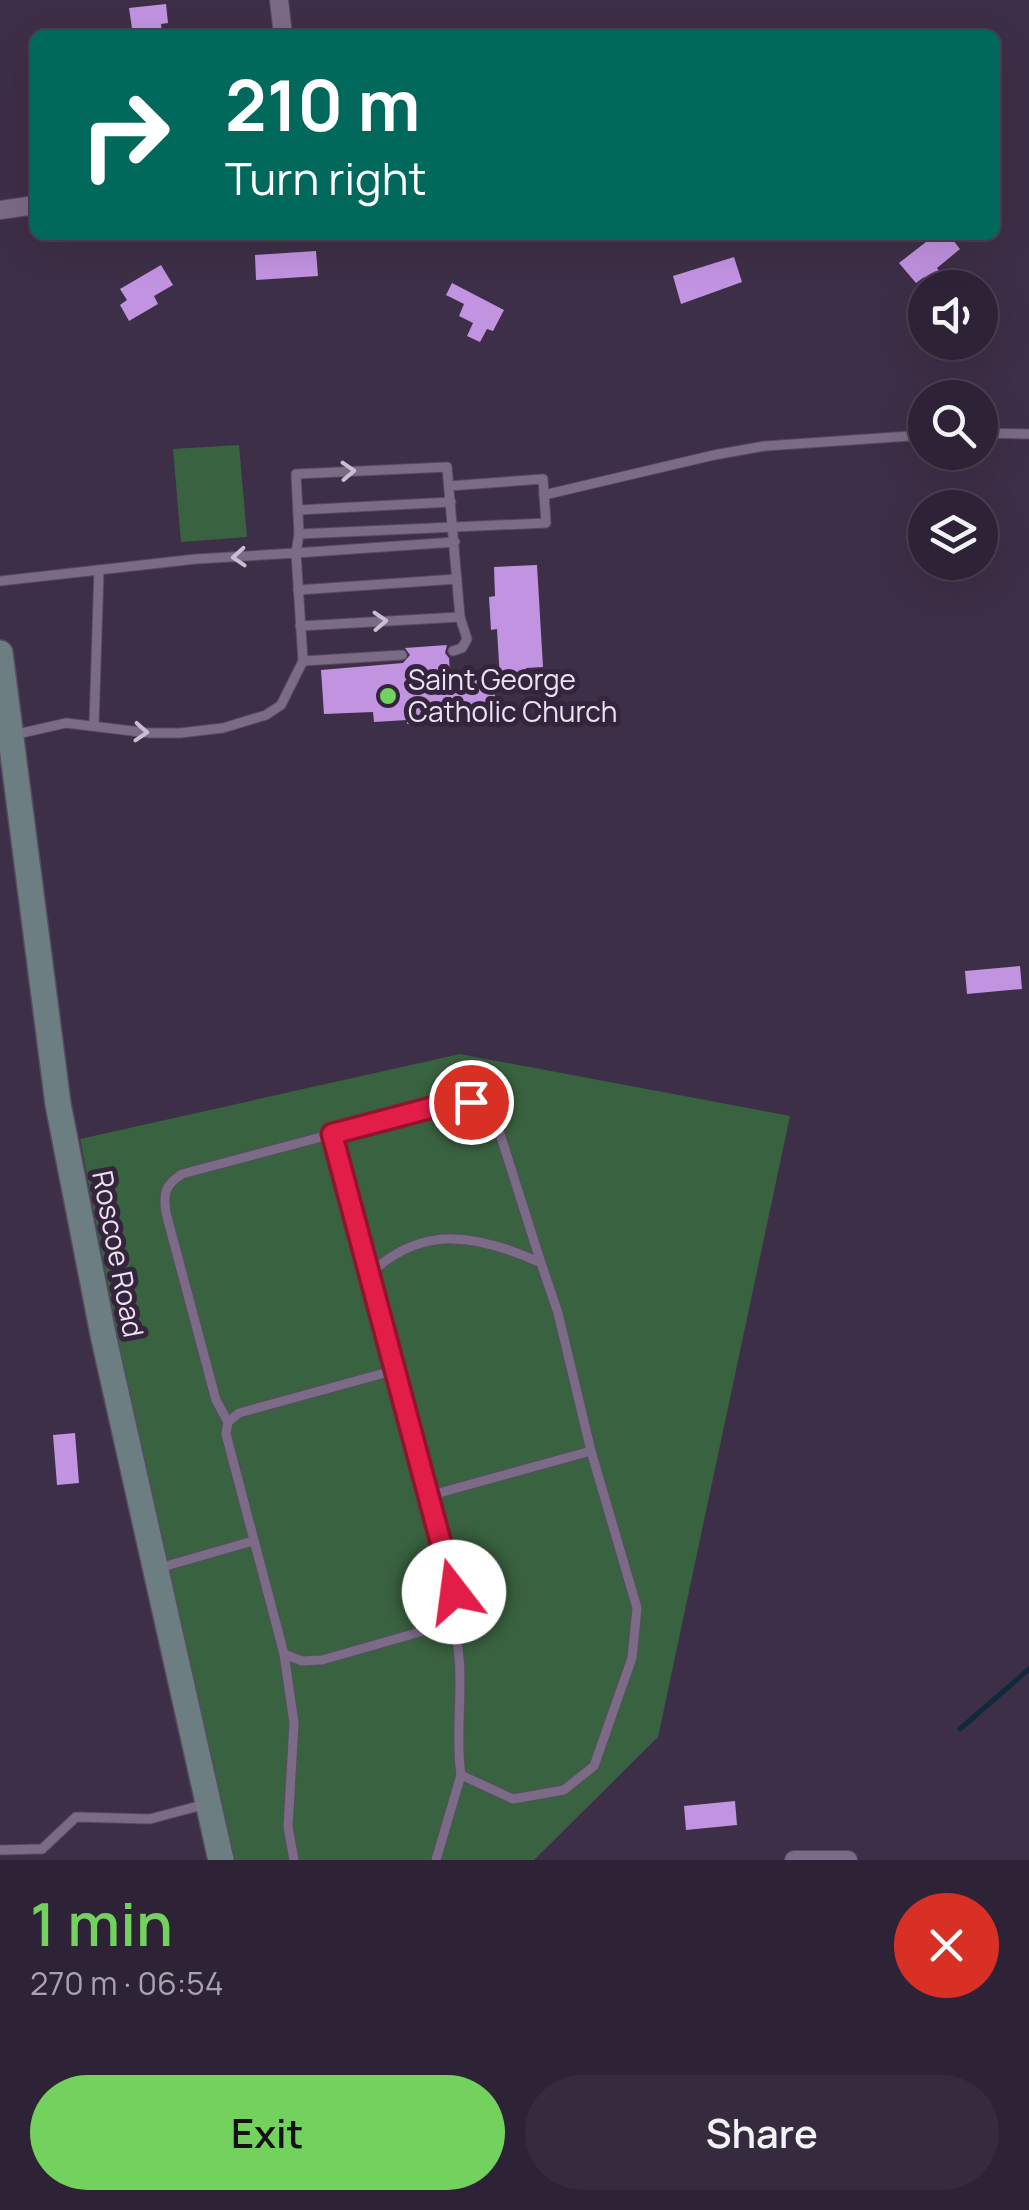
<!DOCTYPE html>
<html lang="en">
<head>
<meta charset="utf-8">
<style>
	:root { --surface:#2e2336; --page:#362b3e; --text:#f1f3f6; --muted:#a7a4ad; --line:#494051; --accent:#72d25d }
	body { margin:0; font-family:Manrope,sans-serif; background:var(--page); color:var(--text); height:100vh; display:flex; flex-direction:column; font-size:38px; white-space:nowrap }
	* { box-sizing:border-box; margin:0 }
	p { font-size:32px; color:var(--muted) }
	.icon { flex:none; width:55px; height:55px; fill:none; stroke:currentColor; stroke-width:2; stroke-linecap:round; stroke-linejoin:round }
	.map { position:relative; height:1860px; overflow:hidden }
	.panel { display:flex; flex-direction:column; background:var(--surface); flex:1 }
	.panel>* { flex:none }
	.top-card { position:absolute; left:30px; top:30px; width:970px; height:210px; border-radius:15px; box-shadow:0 10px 40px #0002,0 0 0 2px var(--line); background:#00695c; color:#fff; overflow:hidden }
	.fabs { position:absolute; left:908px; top:270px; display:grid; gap:20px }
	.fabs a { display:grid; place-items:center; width:90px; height:90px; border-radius:50%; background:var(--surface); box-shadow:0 10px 40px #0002,0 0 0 2px var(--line); font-size:50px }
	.pin { position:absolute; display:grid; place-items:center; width:85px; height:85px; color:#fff; margin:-42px; border:5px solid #fff; border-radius:50%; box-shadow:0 2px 10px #0007 }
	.me { position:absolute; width:110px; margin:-55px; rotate:345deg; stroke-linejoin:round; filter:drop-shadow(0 0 8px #0008) }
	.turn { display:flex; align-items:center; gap:35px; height:210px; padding:0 30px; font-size:45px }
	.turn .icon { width:130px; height:130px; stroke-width:2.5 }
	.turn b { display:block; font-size:70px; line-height:85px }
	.round { display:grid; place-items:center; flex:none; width:105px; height:105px; border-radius:52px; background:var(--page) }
	.summary { display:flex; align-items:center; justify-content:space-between; height:170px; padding:0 30px }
	h1 { font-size:60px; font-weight:600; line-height:75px; color:var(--accent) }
	.primary-button { display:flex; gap:20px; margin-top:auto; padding:20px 30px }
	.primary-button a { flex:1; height:115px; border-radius:60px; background:var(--accent); color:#111; font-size:40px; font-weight:600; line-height:115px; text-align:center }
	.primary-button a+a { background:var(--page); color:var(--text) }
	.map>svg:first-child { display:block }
	.green { fill:#396240 }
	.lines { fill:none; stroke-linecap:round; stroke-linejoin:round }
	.stream { stroke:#10293c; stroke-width:5 }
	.building { fill:#c293e1 }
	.service-casing { stroke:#584c61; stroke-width:11 }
	.minor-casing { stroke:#584c61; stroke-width:20 }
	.secondary-casing { stroke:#584c61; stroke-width:28 }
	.service { stroke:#7c6b87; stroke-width:9 }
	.minor { stroke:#7c6b87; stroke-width:18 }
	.secondary { stroke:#6d7e82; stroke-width:25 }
	.oneway { stroke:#cabed2 }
	.route-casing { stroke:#92132f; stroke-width:25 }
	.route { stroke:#e11d48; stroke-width:18 }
	.poi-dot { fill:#72d25d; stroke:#34253d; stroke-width:4 }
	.labels { text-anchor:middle; stroke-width:10; stroke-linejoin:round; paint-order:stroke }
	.poi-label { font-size:28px; fill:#ebe2f2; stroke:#34253d; text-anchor:start }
	.street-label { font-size:28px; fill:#ebe2f2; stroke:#34253d }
</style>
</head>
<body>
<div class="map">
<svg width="1029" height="1860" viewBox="0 0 1029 1860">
	<rect width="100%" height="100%" fill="#3e2f48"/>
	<g class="green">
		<path d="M239 445 247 537 181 542 173 449Z"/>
		<path d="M460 1054 790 1116 658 1737 534 1860H232L128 1390 80 1139Z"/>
	</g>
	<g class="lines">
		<path class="stream" d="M960 1729 1029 1669"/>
	</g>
	<g class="building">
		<path d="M166 4 168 23 161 24 162 35H133L129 8Z"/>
		<path d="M935 235H949L960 249 937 268 943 276 931 285 924 277 916 283 899 263Z"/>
		<path d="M316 251 318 276 256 280 255 255Z"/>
		<path d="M734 257 742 282 681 304 673 276Z"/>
		<path d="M161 265 173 285 154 296 158 304 129 321 120 305 127 300 120 289Z"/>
		<path d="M452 283 504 310 493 331 487 329 480 342 467 336 473 323 459 316 464 304 446 295Z"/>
		<path d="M537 565 543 667 526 668V678L500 680 497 629 491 630 489 597 495 596 494 567Z"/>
		<path d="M447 645 445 653 449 658 450 675 495 672V716H488L489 722H466V719L407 724V720L374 722 373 712 324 714 321 670 403 663 410 655 405 648Z"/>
		<path d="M1020 966 1022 989 967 994 965 971Z"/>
		<path d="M75 1433 79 1483 57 1485 53 1435Z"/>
		<path d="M735 1801 737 1825 686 1830 684 1806Z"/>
	</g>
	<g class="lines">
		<defs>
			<g id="service">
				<path d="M980 433 1029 434"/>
				<path d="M544 495 714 455 765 446 925 435"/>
				<path d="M298 510 451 502"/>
				<path d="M299 534 546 523 543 479 449 486"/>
				<path d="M0 581 196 559 296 553 303 661 281 705 266 715 223 728 180 733H149L66 723 13 735"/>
				<path d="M298 590 457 579"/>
				<path d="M300 626 460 617"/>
				<path d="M453 651 462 648 467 639 460 617 447 467 296 474 299 534 296 553 455 542"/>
				<path d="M303 661 402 655"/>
				<path d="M94 725 99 570"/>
				<path d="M331 1135 370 1274"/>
				<path d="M228 1422 216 1400 166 1213C163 1193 165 1185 182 1174L453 1102C473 1101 483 1105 496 1121L541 1263"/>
				<path d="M428 1496 591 1451"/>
				<path d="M159 1568 253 1541"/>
				<path d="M449 1617C470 1660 453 1726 461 1775"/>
				<path d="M284 1654 302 1661 322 1660 441 1626 455 1610 454 1592 392 1371"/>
				<path d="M0 1850 42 1849 76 1817 150 1819 206 1804"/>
				<path d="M294 1860 288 1827 294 1723 284 1654 226 1434 228 1422 239 1413 392 1371 370 1274C423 1223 480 1235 541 1263L558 1313 591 1451 637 1608 632 1658 594 1766 564 1790 513 1799 461 1775 436 1860"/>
			</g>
			<g id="minor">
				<path d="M279 0 283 35"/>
				<path d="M0 210 35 205"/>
				<path d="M794 1860H848"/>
			</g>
			<path id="secondary" d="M0 653 58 1104 104 1339 221 1860"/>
		</defs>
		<use href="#service" class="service-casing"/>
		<use href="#minor" class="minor-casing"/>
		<use href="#secondary" class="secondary-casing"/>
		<use href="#service" class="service"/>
		<use href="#minor" class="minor"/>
		<use href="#secondary" class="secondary"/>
	</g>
	<defs><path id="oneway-chevron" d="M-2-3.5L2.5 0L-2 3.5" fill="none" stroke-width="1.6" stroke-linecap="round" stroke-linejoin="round" transform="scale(2.5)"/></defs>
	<g class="oneway">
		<use href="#oneway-chevron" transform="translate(348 471) rotate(-3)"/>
		<use href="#oneway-chevron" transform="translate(239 557) rotate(176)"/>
		<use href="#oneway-chevron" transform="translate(380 621) rotate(-3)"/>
		<use href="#oneway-chevron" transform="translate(141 732) rotate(4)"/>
	</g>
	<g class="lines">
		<defs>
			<path id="route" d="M454 1592 332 1134 453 1102H471"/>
		</defs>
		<use href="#route" class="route-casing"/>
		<use href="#route" class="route"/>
	</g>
	<circle class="poi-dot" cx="388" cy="696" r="10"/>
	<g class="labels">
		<g class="poi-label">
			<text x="408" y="690">Saint George<tspan x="408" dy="32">Catholic Church</tspan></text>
		</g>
		<g class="street-label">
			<text transform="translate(118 1254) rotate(79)" y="10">Roscoe Road</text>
		</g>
	</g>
</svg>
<div class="fabs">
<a><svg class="icon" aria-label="sound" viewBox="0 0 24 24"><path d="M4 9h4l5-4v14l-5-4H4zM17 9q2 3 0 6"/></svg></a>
<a><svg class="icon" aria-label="search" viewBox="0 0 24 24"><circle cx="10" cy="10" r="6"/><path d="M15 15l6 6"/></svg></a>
<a><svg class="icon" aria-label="layers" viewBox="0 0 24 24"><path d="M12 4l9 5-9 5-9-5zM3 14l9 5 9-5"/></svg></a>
</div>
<div class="pin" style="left:471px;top:1102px;background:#d93025"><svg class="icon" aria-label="arrive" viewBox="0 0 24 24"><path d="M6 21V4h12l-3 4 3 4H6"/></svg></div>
<svg class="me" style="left:454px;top:1592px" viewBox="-20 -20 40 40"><circle r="19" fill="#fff"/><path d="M0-13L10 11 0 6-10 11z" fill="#e11d48"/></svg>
<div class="top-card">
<div class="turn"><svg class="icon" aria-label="right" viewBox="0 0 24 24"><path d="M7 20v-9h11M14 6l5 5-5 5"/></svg><div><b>210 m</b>Turn right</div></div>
</div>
</div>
<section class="panel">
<div class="summary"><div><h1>1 min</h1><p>270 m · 06:54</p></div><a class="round" style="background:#d93025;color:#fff"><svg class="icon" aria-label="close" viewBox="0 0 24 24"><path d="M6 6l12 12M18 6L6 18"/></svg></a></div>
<div class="primary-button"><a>Exit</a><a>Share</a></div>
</section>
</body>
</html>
